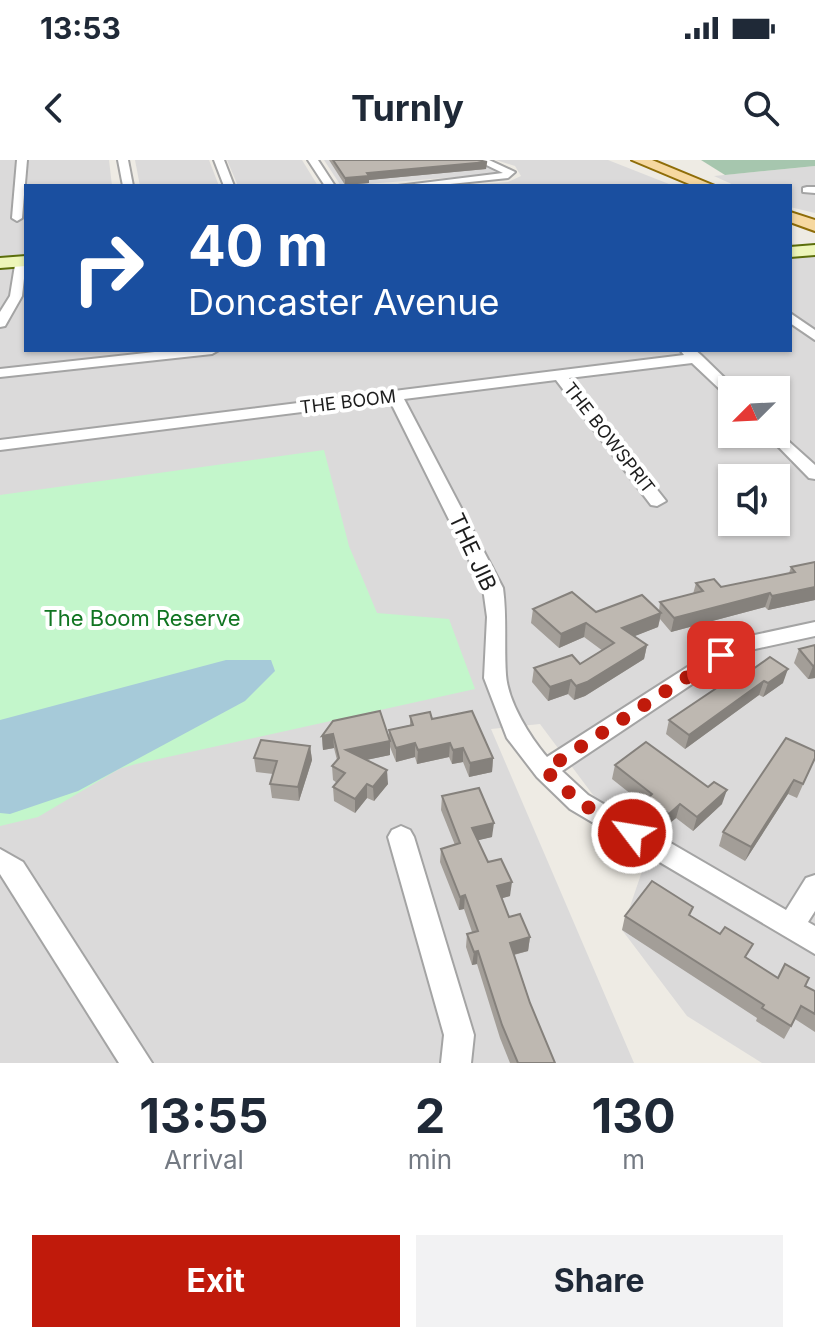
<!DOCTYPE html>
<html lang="en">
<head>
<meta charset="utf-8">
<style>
	:root { --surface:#fff; --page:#f2f2f3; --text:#1f2937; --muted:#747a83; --accent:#c01a0b }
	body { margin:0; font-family:Inter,sans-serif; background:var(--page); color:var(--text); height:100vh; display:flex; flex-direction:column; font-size:30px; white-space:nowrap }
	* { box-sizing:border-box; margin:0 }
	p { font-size:26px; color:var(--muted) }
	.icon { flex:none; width:44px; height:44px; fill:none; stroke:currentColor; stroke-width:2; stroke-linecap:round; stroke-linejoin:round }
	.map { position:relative; height:903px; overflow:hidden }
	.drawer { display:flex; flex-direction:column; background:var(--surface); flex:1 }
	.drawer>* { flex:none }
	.hud { position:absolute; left:24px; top:24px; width:768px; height:168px; border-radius:0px; box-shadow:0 2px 6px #0004; background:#1a4fa0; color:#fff; overflow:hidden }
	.needle { width:52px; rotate:246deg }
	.fabs { position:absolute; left:718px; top:216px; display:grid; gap:16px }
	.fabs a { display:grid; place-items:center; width:72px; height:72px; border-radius:0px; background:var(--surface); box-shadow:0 2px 6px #0004; font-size:40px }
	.pin { position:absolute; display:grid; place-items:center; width:68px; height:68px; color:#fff; margin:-34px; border-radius:16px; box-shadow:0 4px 12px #0006 }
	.me { position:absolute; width:88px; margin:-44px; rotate:301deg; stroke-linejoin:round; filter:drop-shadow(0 0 6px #0008) }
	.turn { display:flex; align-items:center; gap:28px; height:168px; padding:0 32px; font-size:36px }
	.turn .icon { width:104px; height:104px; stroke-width:2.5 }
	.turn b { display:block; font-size:56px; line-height:68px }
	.eta { display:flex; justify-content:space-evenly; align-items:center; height:136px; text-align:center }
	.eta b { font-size:48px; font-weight:700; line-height:56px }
	.button { display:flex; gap:16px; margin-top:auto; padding:16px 32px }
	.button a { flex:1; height:92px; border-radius:0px; background:var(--accent); color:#fff; font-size:32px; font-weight:700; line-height:92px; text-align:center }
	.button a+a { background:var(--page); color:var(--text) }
	.status { display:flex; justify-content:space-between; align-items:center; height:56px; padding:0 40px; background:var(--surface); direction:ltr }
	.status svg { height:22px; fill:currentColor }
	header { display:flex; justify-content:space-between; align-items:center; height:104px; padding:0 32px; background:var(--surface); font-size:36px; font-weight:700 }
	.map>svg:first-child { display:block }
	.residential { fill:#dbdada; fill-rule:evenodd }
	.cemetery { fill:#a6c6ae }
	.park { fill:#c3f6cb }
	.water { fill:#a6cad9 }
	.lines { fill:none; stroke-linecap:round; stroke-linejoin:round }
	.street-casing { stroke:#a4a4a4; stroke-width:4 }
	.secondary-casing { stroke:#5b6e0b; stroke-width:4 }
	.primary-casing { stroke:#8f6d08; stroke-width:4 }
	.street { fill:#fff; fill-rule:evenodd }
	.secondary { fill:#eef6ba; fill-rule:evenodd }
	.primary { fill:#f6d8a0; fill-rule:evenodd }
	.wall { fill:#a39e98 }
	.shaded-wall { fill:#85817c }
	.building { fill:#beb8b1; stroke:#85817c; stroke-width:2 }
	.route { stroke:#c01a0b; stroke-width:14; stroke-dasharray:0 25.2 }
	.labels { text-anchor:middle; stroke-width:8; stroke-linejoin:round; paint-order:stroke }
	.far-street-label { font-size:18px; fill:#1d1d1d; stroke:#fff }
	.street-label { font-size:22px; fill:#1d1d1d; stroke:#fff }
	.park-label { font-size:22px; fill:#117522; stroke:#fff }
</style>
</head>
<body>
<div class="status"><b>13:53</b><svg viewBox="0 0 49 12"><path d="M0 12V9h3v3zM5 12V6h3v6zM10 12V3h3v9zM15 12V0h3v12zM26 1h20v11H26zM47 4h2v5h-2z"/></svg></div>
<header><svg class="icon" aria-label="back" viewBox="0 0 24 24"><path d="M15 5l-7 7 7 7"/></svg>Turnly<svg class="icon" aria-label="search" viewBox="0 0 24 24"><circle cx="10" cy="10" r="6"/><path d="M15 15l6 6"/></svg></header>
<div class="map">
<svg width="815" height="903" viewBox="0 0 815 903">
	<rect width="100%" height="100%" fill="#eeebe4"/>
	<g class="residential">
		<path d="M0 0H109L112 26H26V190H790V82L815 97V903H762L687 856 622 770 653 679 602 647 540 564 491 569 634 903H0ZM732 230H776V274H732ZM732 318H776V362H732Z"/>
		<path d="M135 0H209L219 26H140Z"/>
		<path d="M227 0H302L318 26H238Z"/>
		<path d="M324 0H462L496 9V14L341 26Z"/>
		<path d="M496 0H608L674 26H457L508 22 521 16 515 6Z"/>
		<path d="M815 6V53L790 47V26H736L714 16Z"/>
	</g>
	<path class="cemetery" d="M701 0H815V6L725 15Z"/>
	<path class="park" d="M324 290 349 386 377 453 449 459 475 529 136 604 119 609 38 657 0 666V335Z"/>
	<path class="water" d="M226 500H271L275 511 245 541 78 631 10 654 0 653V560Z"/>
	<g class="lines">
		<defs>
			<g id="street">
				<path d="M17 0H27L22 58 17 61 12 58Z"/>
				<path d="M118 0H128L133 26H123Z"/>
				<path d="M214 0H224L234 26H224Z"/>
				<path d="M308 0H318L335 26H325Z"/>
				<path d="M476 0H489L515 12 508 18 431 26H398L503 13Z"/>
				<path d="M807 27H815V33L803 32V28Z"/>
				<path d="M16 99 26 101 22 136 5 166 0 167V152L10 136Z"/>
				<path d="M790 153 815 170V180L790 163Z"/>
				<path d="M173 190H219L212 194 0 217V209Z"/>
				<path d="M680 190H695L701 195 737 230H732V237L727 236 692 203 569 218 666 341 657 346 651 345 556 220 404 239 503 428C507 457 504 485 506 515 508 542 530 577 547 597L714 490 750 476 815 462V476L755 489 728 500 562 611 588 635 786 750 806 718 815 715V751L808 762 815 766V794L570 649 537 617 507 578 484 518 487 457 483 428 390 241 0 290V280L684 195Z"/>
				<path d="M776 270 815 305V319L809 318 766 274H776Z"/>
				<path d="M401 666 410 670 414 677 474 875 471 903H441L444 875 388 677 392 670Z"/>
				<path d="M0 689 23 702 152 903H119L0 714Z"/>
			</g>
			<g id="secondary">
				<path d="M815 85V95L790 97V87Z"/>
				<path d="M26 96V106L0 108V98Z"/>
			</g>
			<g id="primary">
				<path d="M632 0H652L715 26H694Z"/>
				<path d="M790 52 815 60V71L790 62Z"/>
			</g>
		</defs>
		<use href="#street" class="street-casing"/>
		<use href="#secondary" class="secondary-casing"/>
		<use href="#primary" class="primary-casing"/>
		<use href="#street" class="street"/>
		<use href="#secondary" class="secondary"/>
		<use href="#primary" class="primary"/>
	</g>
	<g class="wall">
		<path d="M329 0H478L487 2 486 9 369 20V23L345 25Z"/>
		<path d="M815 402V440L768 450 765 447 671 472 660 459 658 467 634 476 647 485 644 499 585 536 574 540 568 534 548 541 532 522 534 508 580 504 603 491 584 477 559 488 531 463 533 449 596 452 659 451 660 442 693 434 696 423 721 427 789 413 791 407Z"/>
		<path d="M815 485V518L808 519 794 503 799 489Z"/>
		<path d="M746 514 783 523 763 537 759 535 685 589 666 574 669 560Z"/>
		<path d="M410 556 432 559 493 598 492 612 469 617 463 602 452 604 449 597 417 604 415 597 396 602 390 587V595L366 600 388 624 374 641 367 638 355 653 334 641 333 627 337 623 333 620 332 606 337 600 334 588 323 590 322 576 389 578V570L410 565Z"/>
		<path d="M310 586 312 600 299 641 272 638 270 624 273 614 256 612 254 598Z"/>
		<path d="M815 598 797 638 788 634 745 701 719 686 723 672Z"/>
		<path d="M615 605 722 644 693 671 676 658 665 667 644 652 646 646 612 619Z"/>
		<path d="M442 636 492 677 478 680 488 702 510 736 502 738 509 757 530 777 528 791 514 795 530 843 555 903H510L500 878 477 804 472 805 466 787 467 774 472 772 464 749 459 750 440 702 441 689 455 685 441 650Z"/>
		<path d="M625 756H691L747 798 778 818 805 826 815 831V872L795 859 784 879 756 861 757 858 622 770Z"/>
	</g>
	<g class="shaded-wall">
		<path d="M487 2 486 9 369 20V23L345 25V18L367 13Z"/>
		<path d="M815 427V440L768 450 772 436Z"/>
		<path d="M770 433 765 447 671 472 674 458Z"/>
		<path d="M661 453 658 467 620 482 622 468Z"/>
		<path d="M586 463 584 477 559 488 561 474Z"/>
		<path d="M647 485 644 499 585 536 574 540 576 526Z"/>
		<path d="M815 505V518L808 519 813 506Z"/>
		<path d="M788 509 783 523 763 537 768 523Z"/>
		<path d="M571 520 568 534 548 541 550 527Z"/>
		<path d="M764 521 759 535 685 589 689 575Z"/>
		<path d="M333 574 334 588 323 590 322 576Z"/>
		<path d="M390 581V595L347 604 346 590Z"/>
		<path d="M415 583V597L396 602V588Z"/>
		<path d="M450 583 449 597 417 604 418 590Z"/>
		<path d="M310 586 312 600 299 641 298 627Z"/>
		<path d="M463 588V602L452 604 453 590Z"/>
		<path d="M493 598 492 612 469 617 470 603Z"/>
		<path d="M387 610 388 624 374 641 373 627Z"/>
		<path d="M794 620 788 634 745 701 751 687Z"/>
		<path d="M367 624V638L355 653V639Z"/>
		<path d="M727 630 722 644 693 671 697 657Z"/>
		<path d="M680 644 676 658 665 667 669 654Z"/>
		<path d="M494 663 492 677 471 682 472 668Z"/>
		<path d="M512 722 510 736 496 740 497 726Z"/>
		<path d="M465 735 464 749 459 750 460 737Z"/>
		<path d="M530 777 528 791 508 796 510 783Z"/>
		<path d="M478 791 477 804 472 805 474 792Z"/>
	</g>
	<g class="building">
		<path d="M333 0H478L487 2 367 13 369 16 345 18Z"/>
		<path d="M815 402V427L772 436 770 433 674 458 660 442 703 431 696 423 714 419 721 427 795 412 791 407Z"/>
		<path d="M572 432 596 452 642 435 661 453 622 468 647 485 587 522 576 526 571 520 550 527 534 508 572 495 580 504 614 483 586 463 561 474 533 449Z"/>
		<path d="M815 485V505L813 506 799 489Z"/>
		<path d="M770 497 788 509 768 523 764 521 689 575 669 560 742 511 746 514Z"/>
		<path d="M380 551 390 581 346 590 387 610 373 627 367 624 355 639 333 627 345 613 332 606 339 598 333 574 322 576 333 561Z"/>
		<path d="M472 551 493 598 470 603 463 588 453 590 450 583 418 590 415 583 396 588 389 570 413 565 410 556 430 552 432 559Z"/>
		<path d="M786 578 815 591V598L803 624 794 620 751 687 723 672Z"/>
		<path d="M261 580 310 586 298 627 270 624 277 601 254 598Z"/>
		<path d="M646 582 708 627 714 622 727 630 697 657 680 644 669 654 648 638 652 634 615 605Z"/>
		<path d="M479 628 494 663 472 668 488 702 501 699 512 722 497 726 509 757 520 754 530 777 510 783 530 843 555 903H518L502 865 478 791 474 792 467 774 478 771 465 735 460 737 441 689 460 683 442 636Z"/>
		<path d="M652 721 693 747 689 755 720 774 725 767 753 784 745 797 778 818 785 804 809 818 805 826 815 831V854L801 846 791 866 762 848 764 845 625 756Z"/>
	</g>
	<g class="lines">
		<path class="route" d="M632 673 579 642 545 610 721 495"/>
	</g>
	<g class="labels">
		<g class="far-street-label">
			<text transform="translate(348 242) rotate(-7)" y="6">THE BOOM</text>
			<text transform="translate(609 278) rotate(52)" y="6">THE BOWSPRIT</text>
		</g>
		<g class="street-label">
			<text transform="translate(473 392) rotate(65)" y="8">THE JIB</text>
		</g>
		<g class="park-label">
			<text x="142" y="466">The Boom Reserve</text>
		</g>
	</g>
</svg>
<div class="fabs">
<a><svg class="needle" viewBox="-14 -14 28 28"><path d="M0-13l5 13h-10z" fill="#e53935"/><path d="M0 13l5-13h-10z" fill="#747a83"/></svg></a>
<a><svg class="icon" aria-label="sound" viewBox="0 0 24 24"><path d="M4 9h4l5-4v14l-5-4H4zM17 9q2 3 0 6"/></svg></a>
</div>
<div class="pin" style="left:721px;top:495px;background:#d93025"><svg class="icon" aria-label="arrive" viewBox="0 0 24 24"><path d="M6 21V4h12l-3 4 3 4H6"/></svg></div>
<svg class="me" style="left:632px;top:673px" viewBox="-20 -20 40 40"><circle r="17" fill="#c01a0b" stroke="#fff" stroke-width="3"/><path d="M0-11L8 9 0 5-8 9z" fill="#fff"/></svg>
<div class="hud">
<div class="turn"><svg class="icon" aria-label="right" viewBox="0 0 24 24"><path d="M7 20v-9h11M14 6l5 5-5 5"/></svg><div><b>40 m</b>Doncaster Avenue</div></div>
</div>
</div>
<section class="drawer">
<div class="eta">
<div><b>13:55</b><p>Arrival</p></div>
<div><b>2</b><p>min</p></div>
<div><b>130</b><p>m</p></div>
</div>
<div class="button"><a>Exit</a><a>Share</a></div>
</section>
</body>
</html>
